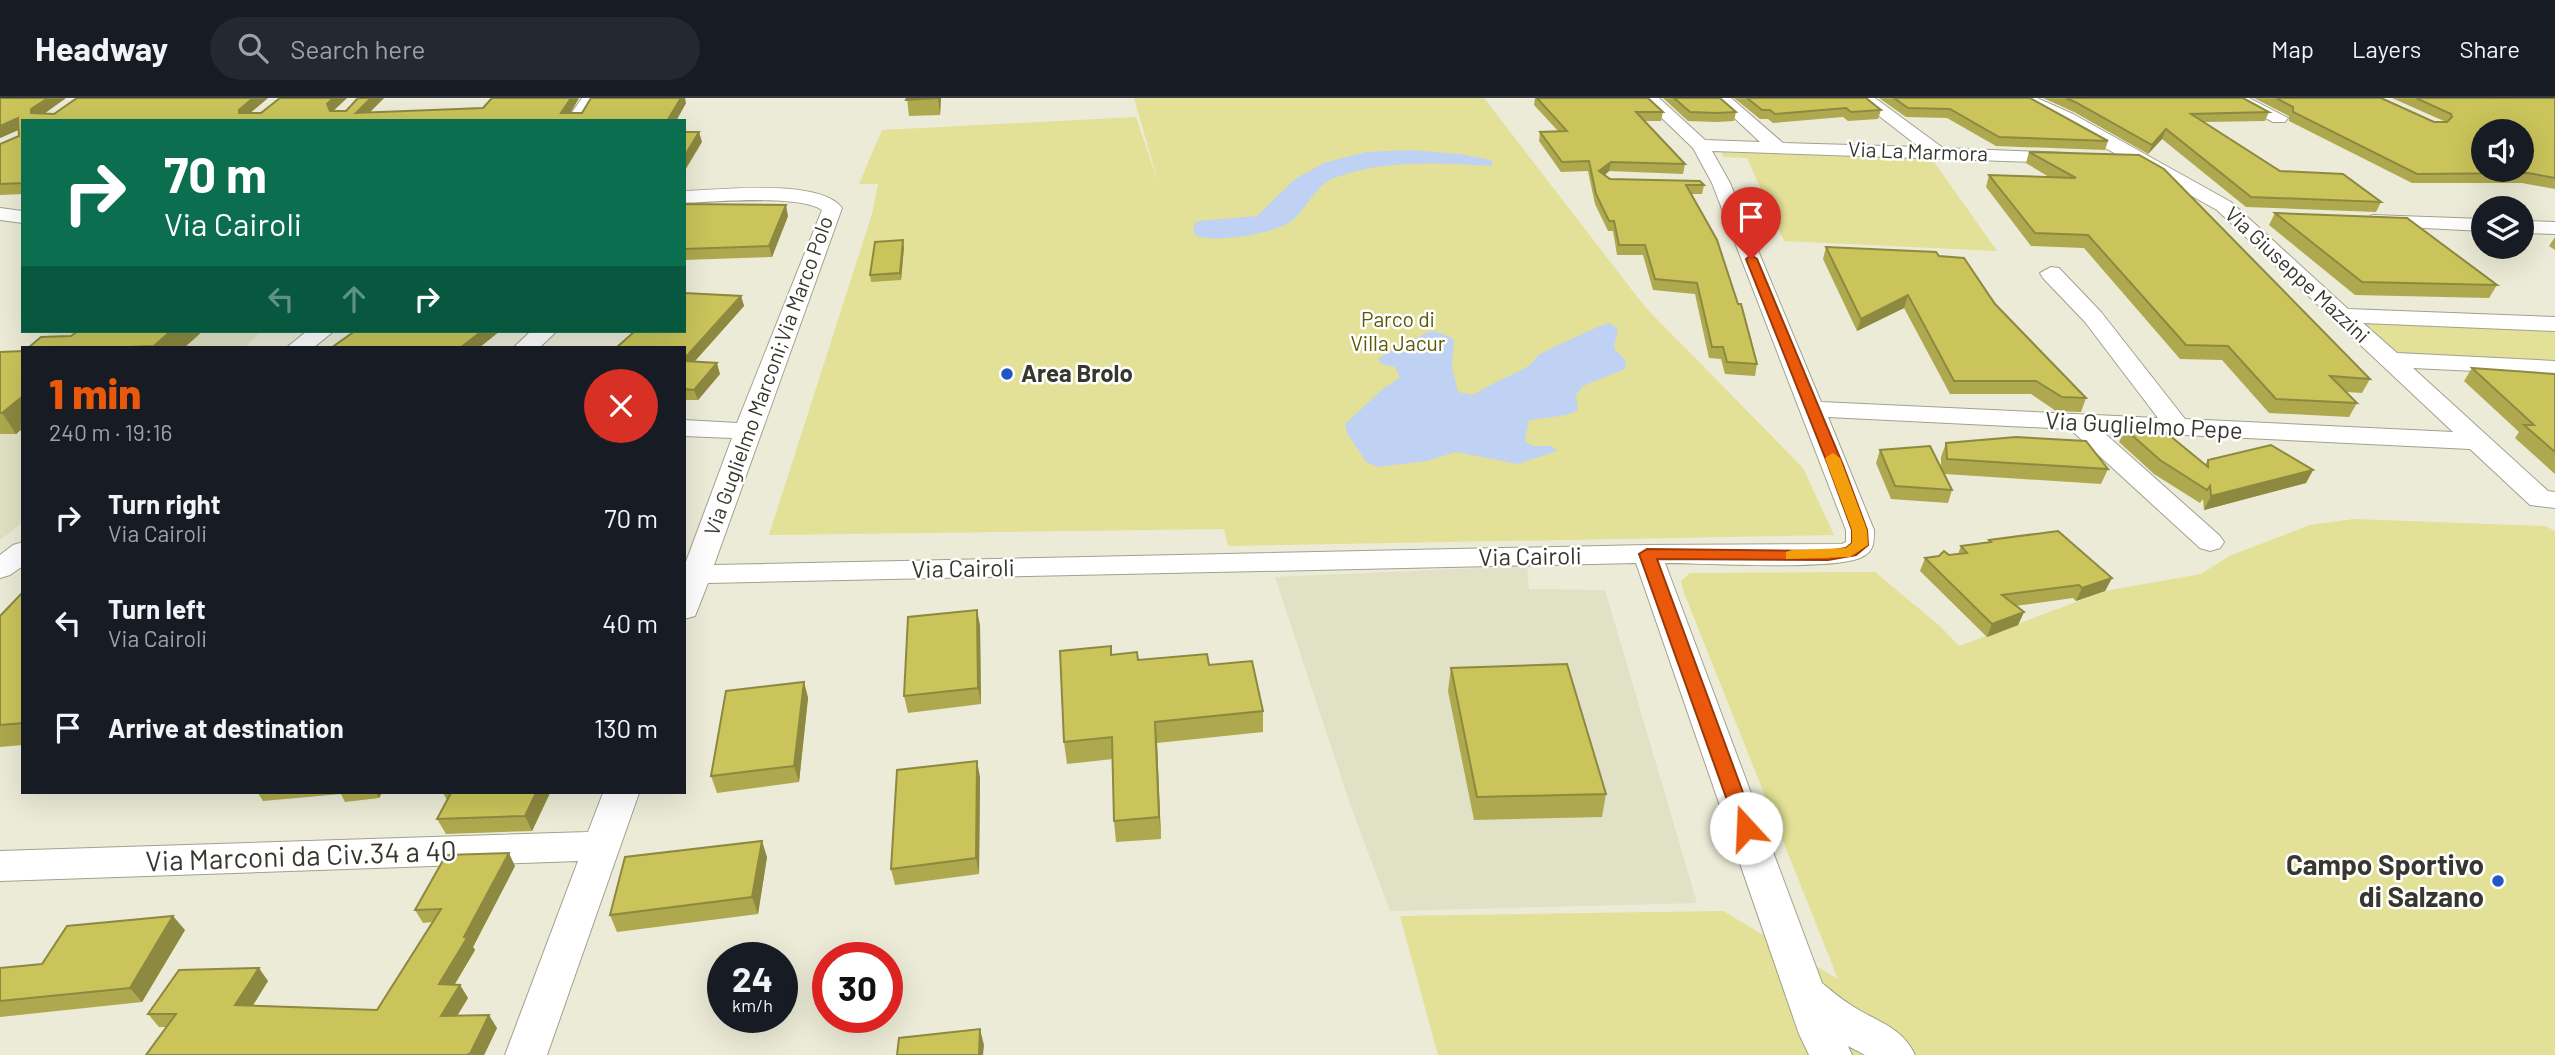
<!DOCTYPE html>
<html lang="en">
<head>
<meta charset="utf-8">
<style>
	:root { --surface:#171b24; --page:#242831; --text:#f1f3f6; --muted:#9ea1a6; --line:#363941; --accent:#ea580c }
	body { margin:0; font-family:Barlow,sans-serif; background:var(--page); color:var(--text); height:100vh; display:flex; flex-direction:column; font-size:26px; white-space:nowrap }
	* { box-sizing:border-box; margin:0 }
	p { font-size:23px; color:var(--muted) }
	.icon { flex:none; width:38px; height:38px; fill:none; stroke:currentColor; stroke-width:2; stroke-linecap:round; stroke-linejoin:round }
	.map { position:relative; flex:1; overflow:hidden }
	.panel { position:absolute; left:21px; top:248px; width:665px; height:448px; display:flex; flex-direction:column; background:var(--surface); border-radius:0px; box-shadow:0 7px 28px #0002 }
	.panel>* { flex:none }
	.banner { position:absolute; left:21px; top:21px; width:665px; height:214px; border-radius:0px; box-shadow:0 7px 28px #0002; background:#0b6e4f; color:#fff; overflow:hidden }
	.fabs { position:absolute; left:2471px; top:21px; display:grid; gap:14px }
	.fabs a { display:grid; place-items:center; width:63px; height:63px; border-radius:50%; background:var(--surface); box-shadow:0 7px 28px #0002; font-size:35px }
	.speed { position:absolute; left:707px; top:844px; display:flex; gap:14px; font-size:35px; font-weight:700; text-align:center }
	.speed>* { display:grid; place-content:center; width:91px; height:91px; border-radius:50%; background:var(--surface); box-shadow:0 7px 28px #0002; line-height:1 }
	.speed small { font-size:18px; font-weight:400 }
	.speed .limit { border:10px solid #d22; background:#fff; color:#111 }
	.pin { position:absolute; display:grid; place-items:center; width:60px; height:60px; color:#fff; margin:-72px -30px; border-radius:50% 50% 50% 0; rotate:-45deg; box-shadow:0 0 7px #0007 }
	.pin .icon { rotate:45deg }
	.me { position:absolute; width:77px; margin:-38px; rotate:340deg; stroke-linejoin:round; filter:drop-shadow(0 0 5px #0008) }
	.turn { display:flex; align-items:center; gap:24px; height:147px; padding:0 28px; font-size:32px }
	.turn .icon { width:91px; height:91px; stroke-width:2.5 }
	.turn b { display:block; font-size:49px; line-height:60px }
	.lanes { display:flex; align-items:center; height:66px; padding:0 28px; background:#0003; justify-content:center; gap:35px; direction:ltr }
	.lanes .off { opacity:.35 }
	.round { display:grid; place-items:center; flex:none; width:74px; height:74px; border-radius:37px; background:var(--page) }
	.head { display:flex; align-items:center; justify-content:space-between; height:119px; padding:0 28px }
	h1 { font-size:42px; font-weight:800; line-height:52px; color:var(--accent) }
	ul { padding:0; list-style:none }
	li { display:flex; align-items:center; gap:21px; height:105px; padding:0 28px }
	li div { flex:1 }
	li b { display:block; font-size:26px }
	li em { font-style:normal }
	header { display:flex; align-items:center; gap:42px; box-sizing:border-box; height:98px; padding:0 35px; background:var(--surface); border-bottom:2px solid var(--line) }
	header strong { font-size:33px }
	nav { display:flex; gap:38px; margin-inline-start:auto; font-size:24px }
	.search { width:490px; height:63px; background:var(--page); display:flex; align-items:center; gap:18px; box-sizing:border-box; padding:0 24px; border-radius:38px; color:var(--muted); font-size:26px }
	.map>svg:first-child { display:block }
	.built { fill:#e1e1c5 }
	.green { fill:#e3e097 }
	.water { fill:#bfd2f3 }
	.lines { fill:none; stroke-linecap:round; stroke-linejoin:round }
	.street-casing { stroke:#a1a18e; stroke-width:2 }
	.street { fill:#fff; fill-rule:evenodd }
	.wall { fill:#aea94e }
	.shaded-wall { fill:#8d8940 }
	.building { fill:#cac45b; stroke:#8d8940; stroke-width:2; fill-rule:evenodd }
	.route { fill:#ea580c; stroke:#983908; stroke-width:2 }
	.slow { fill:#f59e0b }
	.poi-dot { fill:#2057c4; stroke:#fff; stroke-width:2.5 }
	.labels { text-anchor:middle; stroke-width:5; stroke-linejoin:round; paint-order:stroke }
	.far-street-label { font-size:21px; fill:#37372f; stroke:#fff }
	.far-park-label { font-size:21px; fill:#5c5803; stroke:#fff }
	.poi-label { font-size:24px; font-weight:bold; fill:#37372f; stroke:#fff; text-anchor:start }
	.street-label { font-size:24px; fill:#37372f; stroke:#fff }
	.near-street-label { font-size:28px; fill:#37372f; stroke:#fff }
	.near-poi-label { font-size:28px; font-weight:bold; fill:#37372f; stroke:#fff; text-anchor:end }
</style>
</head>
<body>
<header>
<strong>Headway</strong>
<div class="search"><svg class="icon" aria-label="search" viewBox="0 0 24 24"><circle cx="10" cy="10" r="6"/><path d="M15 15l6 6"/></svg>Search here</div>
<nav><a>Map</a><a>Layers</a><a>Share</a></nav>
</header>
<div class="map">
<svg width="2555" height="957" viewBox="0 0 2555 957">
	<rect width="100%" height="100%" fill="#ebebd7"/>
	<g class="built">
		<path d="M53 233H261L244 250H31Z"/>
		<path d="M23 256V424L0 442V274Z"/>
		<path d="M1527 468 1529 491 1605 492 1697 805 1390 813 1350 706 1275 479Z"/>
	</g>
	<g class="green">
		<path d="M1134 0H1484L1645 209 1803 370 1834 437 1228 448 1224 431 769 437 872 116 878 86H859L882 32 1136 19 1159 87Z"/>
		<path d="M1721 54 1932 61 1997 153 1784 143 1747 60 1724 59Z"/>
		<path d="M2362 224 2555 230V267L2416 260 2394 253Z"/>
		<path d="M2354 421 2545 428 2555 433V957H1438L1400 818 1723 813 1838 881 1683 492 1681 483 1690 475 1875 474 1941 529 1959 548 2105 493 2201 476 2229 458 2310 427Z"/>
	</g>
	<g class="water">
		<path d="M1410 52 1460 56 1491 62 1493 68C1441 65 1384 61 1334 80 1314 89 1308 109 1293 122 1275 136 1214 146 1195 137L1193 128 1198 123 1257 118 1295 81 1324 65 1366 54Z"/>
		<path d="M1609 225 1618 231 1614 250 1626 263 1625 271 1583 288 1576 297 1578 312 1567 317 1529 322 1525 343 1533 348H1552L1557 353 1518 366 1456 354 1427 363 1377 369 1366 364 1347 335 1345 326 1385 289 1400 280 1395 269 1382 266 1378 260 1426 235 1435 233 1454 241 1452 269 1458 294 1473 297C1490 286 1509 279 1527 269 1532 266 1534 261 1539 257 1545 253 1602 226 1609 225Z"/>
	</g>
	<g class="lines">
		<defs>
			<g id="street">
				<path d="M582 0H598L583 23H566Z"/>
				<path d="M1641 0H1659L1705 42 1760 44 1713 0H1731L1783 45 1919 49 1856 0H1875L1943 50 2067 55 2076 60 2067 65 1712 53 1730 85 1821 304 2158 320 2085 224 2043 180 2040 175 2051 169 2059 170 2101 214 2185 321 2453 334 2217 112 2015 0H2037L2073 16 2231 104 2348 211 2555 219V233L2363 225 2397 255 2555 263V277L2413 270 2548 393 2555 394V410L2530 407 2470 351 2102 333 2220 438 2224 444 2220 450 2210 453 2200 450 2070 331 1828 319 1874 432C1874 445 1874 453 1862 459 1835 473 1702 465 1665 465L1822 885C1832 893 1842 902 1854 909 1878 924 1903 930 1915 957H1865L1848 948 1852 957H1809L1799 936 1636 465 708 485 695 518 684 521V469L732 340 684 338V322L737 325 822 112C800 96 713 104 684 105V93C719 92 820 80 842 110L714 467 1647 447 1842 446 1846 444V432L1712 85 1693 50Z"/>
				<path d="M2227 0H2249L2288 20 2285 24H2273Z"/>
				<path d="M0 110 23 113V125L0 122Z"/>
				<path d="M2372 117 2483 121V133L2365 127 2362 123Z"/>
				<path d="M2522 123 2555 124V136L2522 135Z"/>
				<path d="M307 233H334L313 250H286Z"/>
				<path d="M531 233H557L539 250H513Z"/>
				<path d="M23 444V468L10 477 0 480V457L13 447Z"/>
				<path d="M603 695H639L547 957H505L578 763 0 783V753L588 734Z"/>
			</g>
		</defs>
		<use href="#street" class="street-casing"/>
		<use href="#street" class="street"/>
	</g>
	<g class="wall">
		<path d="M0 0H66L44 15 54 16 268 0 250 15H261L280 0H347L333 13H346L358 0H384L370 14 483 10 579 0 570 15 686 5 676 23H23V96L0 97V46L19 38 18 32 0 40Z"/>
		<path d="M907 0H941L940 17 909 18Z"/>
		<path d="M1535 0H1648L1663 14 1661 23H1645L1685 66 1683 76 1609 73 1605 77 1610 81 1704 87 1702 96H1691L1757 266 1755 278 1725 276 1721 261 1709 260 1695 196 1653 192 1643 157H1617L1613 133H1608L1595 106 1588 73 1561 74 1539 43 1540 34 1558 33 1534 7Z"/>
		<path d="M1663 0H1720L1736 14 1734 23 1716 24 1688 23Z"/>
		<path d="M1734 0H1866L1881 12 1878 21 1848 23 1843 19 1773 25 1768 21H1760Z"/>
		<path d="M1879 0H2030L2108 43 2105 52 1996 48 1947 20 1906 19Z"/>
		<path d="M2043 0H2243L2269 14 2265 23 2204 24 2280 73 2381 104 2376 114 2246 109 2162 41 2148 56 2074 14Z"/>
		<path d="M2254 0H2381L2434 24H2446L2392 0H2555V91L2522 85H2412L2289 23V18Z"/>
		<path d="M2029 54 2139 57 2370 281 2362 295 2346 294 2357 305 2349 319 2269 315 2222 262 2180 261 2084 150 2031 148 1986 89 1989 77 2049 79 2026 65Z"/>
		<path d="M684 106 788 118 772 159 684 162Z"/>
		<path d="M2275 115 2497 187 2489 200 2355 197 2269 127Z"/>
		<path d="M2555 139V152L2549 148Z"/>
		<path d="M904 149 901 182 871 184 870 177Z"/>
		<path d="M1826 149 1939 158 1995 206 2086 300 2081 314 2056 313 2031 296H1950L1904 210 1857 233 1823 161Z"/>
		<path d="M741 198 744 208 695 263 720 276 698 302H684V250Z"/>
		<path d="M41 239 184 250H28Z"/>
		<path d="M23 253V330L16 336H0V254Z"/>
		<path d="M2472 270 2555 276V376L2515 340 2519 334 2464 283Z"/>
		<path d="M2125 331 2205 367 2208 362 2313 372 2306 385 2204 412 2203 401 2200 405 2154 376 2119 344Z"/>
		<path d="M1946 345 2108 371 2101 386 1945 376 1952 392 1948 405 1891 401 1876 365 1880 352 1941 370V359Z"/>
		<path d="M1989 442 2112 480 2105 493 2076 503 2073 500 2015 508 2024 514 2018 527 1987 539 1920 473 1925 460 1958 456 1961 448 1988 445Z"/>
		<path d="M23 494V647L0 649V518Z"/>
		<path d="M980 527 981 606 908 615 904 598Z"/>
		<path d="M1112 557 1138 562 1209 567 1263 613V634L1157 645 1161 741 1116 744 1114 723 1113 661 1067 666 1064 644Z"/>
		<path d="M1451 570 1606 696 1602 719 1474 722 1448 593Z"/>
		<path d="M804 584 808 600 799 684 717 695 711 678Z"/>
		<path d="M980 679 979 776 895 787 891 771Z"/>
		<path d="M258 695H382L379 700 345 704 341 696 263 703Z"/>
		<path d="M443 695H550L532 733 446 736 437 721 447 702Z"/>
		<path d="M767 759 758 816 617 834 610 817Z"/>
		<path d="M515 768 473 849 475 852 455 886 460 887 468 900 457 918 497 930 484 957H146L166 929H159L148 916 268 883 253 907 377 912 432 824 423 825 415 812Z"/>
		<path d="M185 832 142 904 0 919V870L42 866Z"/>
	</g>
	<g class="shaded-wall">
		<path d="M48 0H66L37 21 31 15V11Z"/>
		<path d="M253 0H268L243 21 239 15V12Z"/>
		<path d="M333 0H347L331 15 327 6Z"/>
		<path d="M371 0H384L361 23 356 15Z"/>
		<path d="M571 0H579L566 23 561 15Z"/>
		<path d="M681 0H685L686 5 676 23H667Z"/>
		<path d="M938 0H941L940 17Z"/>
		<path d="M18 20 23 30 0 40V28Z"/>
		<path d="M2166 31 2162 41 2148 56 2152 47Z"/>
		<path d="M699 34 702 44 684 74V59Z"/>
		<path d="M1611 64 1609 73 1598 83 1599 73Z"/>
		<path d="M786 107 788 118 772 159 769 148Z"/>
		<path d="M903 142 904 149 901 182 900 175Z"/>
		<path d="M1908 197 1904 210 1857 233 1861 221Z"/>
		<path d="M741 198 744 208 686 273 684 268V261Z"/>
		<path d="M171 233H203L184 250H156L154 248Z"/>
		<path d="M482 233H500L479 250H460Z"/>
		<path d="M717 265 720 276 698 302 694 292Z"/>
		<path d="M23 298V330L16 336 2 315Z"/>
		<path d="M2313 372 2306 385 2204 412 2211 398Z"/>
		<path d="M2112 480 2105 493 2076 503 2082 490Z"/>
		<path d="M977 512 980 527 981 606 978 590Z"/>
		<path d="M2024 514 2018 527 1987 539 1992 526Z"/>
		<path d="M804 584 808 600 799 684 794 668Z"/>
		<path d="M1155 624 1157 645 1161 741 1159 719Z"/>
		<path d="M977 663 980 679 979 776 976 760Z"/>
		<path d="M376 695H382L379 700Z"/>
		<path d="M536 695H550L532 733 525 718Z"/>
		<path d="M762 743 767 759 758 816 752 799Z"/>
		<path d="M509 755 515 768 473 849 475 852 447 899 439 886Z"/>
		<path d="M173 818 185 832 142 904 130 890Z"/>
		<path d="M259 870 268 883 245 920 235 907Z"/>
		<path d="M460 887 468 900 449 931 441 918Z"/>
		<path d="M489 917 497 930 484 957H471L470 956Z"/>
		<path d="M980 931 984 947 983 957H979Z"/>
	</g>
	<g class="building">
		<path d="M0 0H48L31 11V15L54 16 77 0H253L239 12V15H261L280 0H333L327 6 330 13H346L358 0H371L356 15 483 10 492 0H571L561 15H582L591 0H681L667 23H23V85L0 86V46L19 38 18 20 0 28Z"/>
		<path d="M907 0H938L906 2Z"/>
		<path d="M1537 0H1648L1663 14H1636L1685 66 1611 64 1599 73 1610 81 1700 83 1704 87H1686L1717 142 1738 206H1741L1757 266 1727 264 1723 249H1712L1697 185 1655 181 1645 147H1619L1614 123H1609L1596 96 1589 63 1562 64 1540 34 1567 33Z"/>
		<path d="M1674 0H1720L1736 14 1717 15 1690 14Z"/>
		<path d="M1747 0H1866L1881 12 1851 14 1846 10 1775 16 1770 12H1762Z"/>
		<path d="M1894 0H2030L2108 43 1999 39 1950 11 1908 10Z"/>
		<path d="M2066 0H2243L2269 14 2191 16 2280 73 2343 76 2381 104 2251 99 2166 31 2152 47 2077 5Z"/>
		<path d="M2276 0H2381L2434 24H2447L2452 19 2451 16 2416 0H2555V80L2528 75 2417 76 2293 14V9ZM2483 33H2522V72H2483Z"/>
		<path d="M684 34H699L684 59Z"/>
		<path d="M2029 54 2139 57 2164 71 2370 281 2330 278 2357 305 2276 301 2228 248 2186 247 2088 137 2035 135 1989 77 2076 80Z"/>
		<path d="M684 106 786 107 769 148 684 151Z"/>
		<path d="M2275 115 2407 120 2497 187 2362 184Z"/>
		<path d="M903 142 900 175 870 177 875 144Z"/>
		<path d="M1826 149 1936 154 1939 158 1964 160 1995 206 2086 300 2062 299 2036 283H1954L1908 197 1861 221Z"/>
		<path d="M684 195 741 198 684 261V250H616L635 233H684Z"/>
		<path d="M78 233H171L154 248 127 249 125 250H28L41 239 71 238Z"/>
		<path d="M355 233H482L460 250H331Z"/>
		<path d="M23 253V298L2 315H0V254Z"/>
		<path d="M684 263 717 265 694 292 684 291Z"/>
		<path d="M2472 270 2555 276V354L2524 327H2534Z"/>
		<path d="M2158 328 2208 369V362L2271 347 2313 372 2211 398 2210 388 2207 392 2160 362 2125 331Z"/>
		<path d="M2016 339 2086 343 2108 371 1947 361 1946 345Z"/>
		<path d="M1930 348 1952 392 1895 388 1880 352Z"/>
		<path d="M2058 433 2112 480 2082 490 2079 487 2002 497 2024 514 1992 526 1925 460 1939 458 1944 453 1949 457 1967 455 1961 448 1991 444 1989 442Z"/>
		<path d="M23 494V625L0 627V518Z"/>
		<path d="M977 512 978 590 904 598 908 519Z"/>
		<path d="M1111 548V557L1137 554 1138 562 1207 556 1209 567 1252 563 1263 613 1155 624 1159 719 1114 723 1112 639 1064 644 1060 553Z"/>
		<path d="M1567 566 1606 696 1477 699 1451 570Z"/>
		<path d="M804 584 794 668 711 678 726 593Z"/>
		<path d="M977 663 976 760 891 771 897 672Z"/>
		<path d="M451 695H536L525 718 437 721Z"/>
		<path d="M762 743 752 799 610 817 625 759Z"/>
		<path d="M509 755 464 839 467 840 439 886 460 887 441 918 489 917 470 956H468L467 957H146L176 916H148L179 872 259 870 235 907 377 912 441 811 415 812 446 757Z"/>
		<path d="M173 818 130 890 0 903V870L42 866 67 828Z"/>
		<path d="M980 931 979 957H897L899 940Z"/>
	</g>
	<path class="route" d="M1751 157 1757 161 1843 367 1867 432 1868 447 1856 457 1828 462 1657 461 1756 730 1753 736H1739L1737 730 1639 456 1647 451 1828 453 1846 450 1852 445V432L1828 367 1746 161Z"/>
	<path class="slow" d="M1833 355 1840 360 1867 432 1868 447 1850 459 1786 461V454L1792 452 1846 450 1852 445V432L1825 360Z"/>
	<g class="poi-dot">
		<circle cx="1007" cy="276" r="7"/>
		<circle cx="2498" cy="783" r="7"/>
	</g>
	<g class="labels">
		<g class="far-street-label">
			<text transform="translate(1918 54) rotate(2)" y="7">Via La Marmora</text>
			<text transform="translate(2297 177) rotate(43)" y="7">Via Giuseppe Mazzini</text>
			<text transform="translate(769 278) rotate(-70)" y="7">Via Guglielmo Marconi;Via Marco Polo</text>
		</g>
		<g class="far-park-label">
			<text x="1398" y="229">Parco di<tspan x="1398" dy="24">Villa Jacur</tspan></text>
		</g>
		<g class="poi-label">
			<text x="1021" y="284">Area Brolo</text>
		</g>
		<g class="street-label">
			<text transform="translate(2144 328) rotate(3)" y="8">Via Guglielmo Pepe</text>
			<text transform="translate(1530 459) rotate(-1)" y="8">Via Cairoli</text>
			<text transform="translate(963 471) rotate(-1)" y="8">Via Cairoli</text>
		</g>
		<g class="near-street-label">
			<text transform="translate(301 758) rotate(-2)" y="10">Via Marconi da Civ.34 a 40</text>
		</g>
		<g class="near-poi-label">
			<text x="2484" y="777">Campo Sportivo<tspan x="2484" dy="32">di Salzano</tspan></text>
		</g>
	</g>
</svg>
<div class="fabs">
<a><svg class="icon" aria-label="sound" viewBox="0 0 24 24"><path d="M4 9h4l5-4v14l-5-4H4zM17 9q2 3 0 6"/></svg></a>
<a><svg class="icon" aria-label="layers" viewBox="0 0 24 24"><path d="M12 4l9 5-9 5-9-5zM3 14l9 5 9-5"/></svg></a>
</div>
<div class="speed"><div>24<small>km/h</small></div><div class="limit">30</div></div>
<div class="pin" style="left:1751px;top:161px;background:#d93025"><svg class="icon" aria-label="arrive" viewBox="0 0 24 24"><path d="M6 21V4h12l-3 4 3 4H6"/></svg></div>
<svg class="me" style="left:1746px;top:730px" viewBox="-20 -20 40 40"><circle r="19" fill="#fff"/><path d="M0-13L10 11 0 6-10 11z" fill="#ea580c"/></svg>
<div class="banner">
<div class="turn"><svg class="icon" aria-label="right" viewBox="0 0 24 24"><path d="M7 20v-9h11M14 6l5 5-5 5"/></svg><div><b>70 m</b>Via Cairoli</div></div>
<div class="lanes"><svg class="icon off" aria-label="left" viewBox="0 0 24 24"><path d="M17 20v-9H6M10 6l-5 5 5 5"/></svg><svg class="icon off" aria-label="ahead" viewBox="0 0 24 24"><path d="M12 20V5M6 11l6-6 6 6"/></svg><svg class="icon" aria-label="right" viewBox="0 0 24 24"><path d="M7 20v-9h11M14 6l5 5-5 5"/></svg></div>
</div>
<section class="panel">
<div class="head"><div><h1>1 min</h1><p>240 m · 19:16</p></div><a class="round" style="background:#d93025;color:#fff"><svg class="icon" aria-label="close" viewBox="0 0 24 24"><path d="M6 6l12 12M18 6L6 18"/></svg></a></div>
<ul>
<li><svg class="icon" aria-label="right" viewBox="0 0 24 24"><path d="M7 20v-9h11M14 6l5 5-5 5"/></svg><div><b>Turn right</b><p>Via Cairoli</p></div><em>70 m</em></li>
<li><svg class="icon" aria-label="left" viewBox="0 0 24 24"><path d="M17 20v-9H6M10 6l-5 5 5 5"/></svg><div><b>Turn left</b><p>Via Cairoli</p></div><em>40 m</em></li>
<li><svg class="icon" aria-label="arrive" viewBox="0 0 24 24"><path d="M6 21V4h12l-3 4 3 4H6"/></svg><div><b>Arrive at destination</b></div><em>130 m</em></li>
</ul>
</section>
</div>
</body>
</html>
